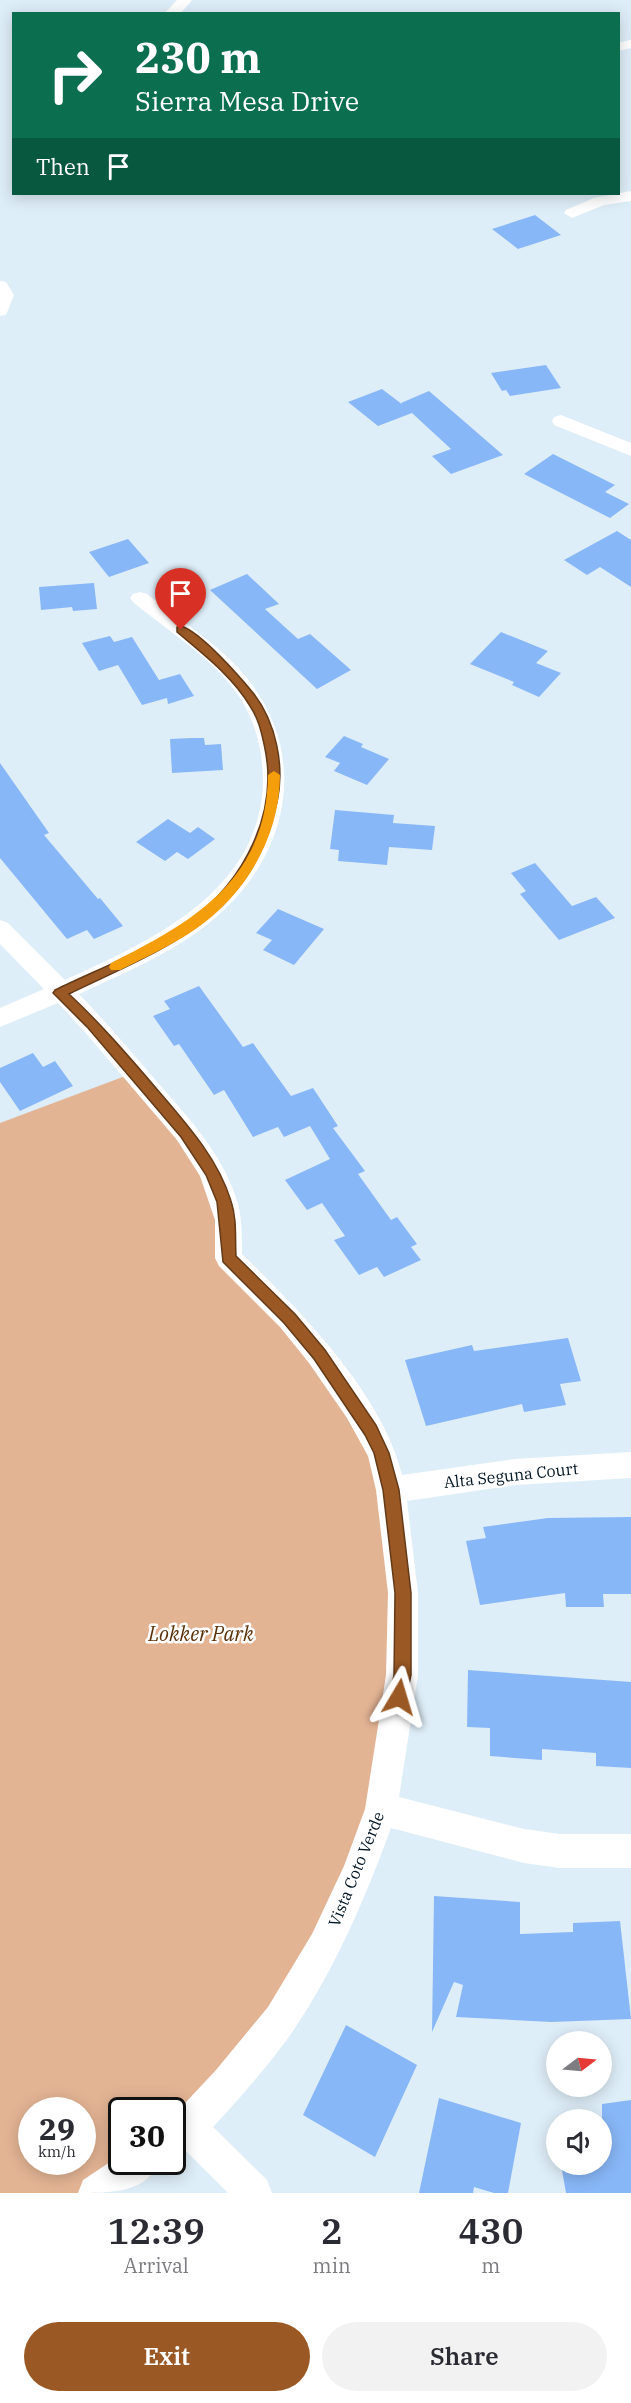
<!DOCTYPE html>
<html lang="en">
<head>
<meta charset="utf-8">
<style>
	:root { --surface:#fff; --page:#f2f2f3; --text:#2b2b33; --muted:#7c7c81; --accent:#9a5924 }
	body { margin:0; font-family:"IBM Plex Serif",serif; background:var(--page); color:var(--text); height:100vh; display:flex; flex-direction:column; font-size:22px; white-space:nowrap }
	* { box-sizing:border-box; margin:0 }
	p { font-size:20px; color:var(--muted) }
	.icon { flex:none; width:33px; height:33px; fill:none; stroke:currentColor; stroke-width:2; stroke-linecap:round; stroke-linejoin:round }
	.map { position:relative; height:2193px; overflow:hidden }
	.sheet { display:flex; flex-direction:column; background:var(--surface); flex:1 }
	.sheet>* { flex:none }
	.top-card { position:absolute; left:12px; top:12px; width:608px; height:183px; border-radius:0px; box-shadow:0 3px 15px #0003; background:#0b6e4f; color:#fff; overflow:hidden }
	.needle { width:39px; rotate:74deg }
	.controls { position:absolute; left:546px; top:2031px; display:grid; gap:12px }
	.controls a { display:grid; place-items:center; width:66px; height:66px; border-radius:50%; background:var(--surface); box-shadow:0 3px 15px #0003; font-size:30px }
	.speed { position:absolute; left:18px; top:2097px; display:flex; gap:12px; font-size:30px; font-weight:700; text-align:center }
	.speed>* { display:grid; place-content:center; width:78px; height:78px; border-radius:50%; background:var(--surface); box-shadow:0 3px 15px #0003; line-height:1 }
	.speed small { font-size:15px; font-weight:400 }
	.speed .limit { border:3px solid #111; border-radius:9px; background:#fff; color:#111 }
	.pin { position:absolute; display:grid; place-items:center; width:51px; height:51px; color:#fff; margin:-62px -26px; border-radius:50% 50% 50% 0; rotate:-45deg; box-shadow:0 0 6px #0007 }
	.pin .icon { rotate:45deg }
	.me { position:absolute; width:66px; margin:-33px; rotate:7deg; stroke-linejoin:round; filter:drop-shadow(0 0 4px #0008) }
	.turn { display:flex; align-items:center; gap:21px; height:126px; padding:0 24px; font-size:27px }
	.turn .icon { width:78px; height:78px; stroke-width:2.5 }
	.turn b { display:block; font-size:42px; line-height:51px }
	.then { display:flex; align-items:center; height:57px; padding:0 24px; background:#0003; gap:12px; font-size:22px }
	.eta { display:flex; justify-content:space-evenly; align-items:center; height:102px; text-align:center }
	.eta b { font-size:36px; font-weight:600; line-height:42px }
	.primary-button { display:flex; gap:12px; margin-top:auto; padding:12px 24px }
	.primary-button a { flex:1; height:69px; border-radius:36px; background:var(--accent); color:#fff; font-size:24px; font-weight:600; line-height:69px; text-align:center }
	.primary-button a+a { background:var(--page); color:var(--text) }
	.map>svg:first-child { display:block }
	.green { fill:#e3b494; fill-rule:evenodd }
	.building { fill:#88b7f7 }
	.lines { fill:none; stroke-linecap:round; stroke-linejoin:round }
	.service { stroke:#fff; stroke-width:8 }
	.minor { fill:#fff; fill-rule:evenodd }
	.route { fill:#9a5924; stroke:#643a17; stroke-width:1.5 }
	.slow { fill:#f59e0b }
	.labels { text-anchor:middle; stroke-width:5; stroke-linejoin:round; paint-order:stroke }
	.street-label { font-size:16px; fill:#001523; stroke:#fff }
	.near-park-label { font-size:20px; font-style:italic; fill:#5c3008; stroke:#fff }
</style>
</head>
<body>
<div class="map">
<svg width="631" height="2193" viewBox="0 0 631 2193">
	<rect width="100%" height="100%" fill="#deeef8"/>
	<path class="green" d="M136 1072 186 1133 229 1258 358 1409 403 1593 381 1809 324 1946 173 2139 172 2110H122V2162H141L96 2193H0V1123ZM32 2110H82V2162H32Z"/>
	<g class="building">
		<path d="M535 215 561 235 518 249 492 229Z"/>
		<path d="M546 365 561 388 510 396 506 390 502 391 491 373Z"/>
		<path d="M382 389 403 405 401 403 429 391 503 455 451 474 432 456 451 449 412 413 378 426 348 402Z"/>
		<path d="M553 454 615 485 605 492 629 504 610 518 524 474Z"/>
		<path d="M617 531 631 540V587L600 567 587 575 564 560Z"/>
		<path d="M128 539 149 563 109 577 89 552Z"/>
		<path d="M247 574 279 604 265 609 298 639 310 634 351 670 317 689 210 590Z"/>
		<path d="M94 583 97 609 73 611 72 607 41 610 39 587Z"/>
		<path d="M501 632 548 651 536 663 561 673 539 697 512 685 514 682 470 664Z"/>
		<path d="M110 636 114 642 132 637 159 680 180 674 194 696 168 704 167 698 142 705 118 665 99 671 82 643Z"/>
		<path d="M344 736 363 744 361 747 389 759 367 785 334 771 340 763 325 757Z"/>
		<path d="M192 738H204L205 745 221 744 223 770 172 773 170 739Z"/>
		<path d="M0 763 49 833 44 835 98 899 100 898 123 926 94 939 87 930 67 939 0 858Z"/>
		<path d="M335 810 394 815 393 823 435 826 432 850 389 847 387 865 338 861 339 850 330 849Z"/>
		<path d="M168 819 190 833 198 827 215 839 188 859 177 852 165 861 136 842Z"/>
		<path d="M535 863 572 906 596 897 615 918 559 940 520 894 526 891 511 873Z"/>
		<path d="M278 909 324 929 294 965 263 950 272 940 256 933Z"/>
		<path d="M199 986 243 1047 253 1043 291 1096 313 1088 338 1126 333 1128 365 1171 358 1174 391 1220 397 1217 417 1244 411 1247 421 1260 384 1277 377 1267 359 1275 334 1240 345 1236 322 1203 307 1210 285 1180 330 1159 310 1126 284 1137 278 1127 253 1137 224 1090 214 1095 179 1044 174 1046 153 1016 170 1009 164 1001Z"/>
		<path d="M33 1053 43 1067 55 1061 73 1086 20 1111 0 1082V1068Z"/>
		<path d="M568 1338 581 1381 560 1384 566 1405 524 1412 522 1404 426 1426 405 1360 472 1345 474 1351Z"/>
		<path d="M631 1517V1594H603L604 1607H566L565 1593 480 1605 466 1541 486 1538 483 1527 548 1518Z"/>
		<path d="M468 1670 631 1682V1768L596 1766V1753L542 1749V1760L490 1756V1728L467 1727Z"/>
		<path d="M434 1896 520 1902V1934L573 1932V1923L620 1921 631 2019 551 2022 456 2017 463 1985 454 1982 432 2032Z"/>
		<path d="M346 2025 417 2065 375 2157 303 2115Z"/>
		<path d="M439 2098 521 2123 508 2193H494L474 2187 473 2193H419Z"/>
		<path d="M631 2100V2193H566L561 2164H602V2104Z"/>
	</g>
	<g class="lines">
		<path class="service" d="M618 47 631 44"/>
		<g class="minor">
			<path d="M177 0H192L180 14H164Z"/>
			<path d="M631 191V201L604 205 572 218 564 213 566 210 594 198Z"/>
			<path d="M0 281 6 282 14 295 6 315 0 316Z"/>
			<path d="M561 415 631 443V456L554 425 552 421 554 417Z"/>
			<path d="M140 592 147 594C182 622 223 646 250 682 307 756 289 849 224 910 183 949 128 971 79 994 104 1020 128 1048 152 1076 185 1114 224 1154 238 1204 242 1220 242 1237 242 1254 301 1312 382 1393 402 1475L515 1459 631 1452V1478L515 1485 407 1501 418 1593V1675L399 1797 524 1829 560 1834H631V1868H560L524 1863 391 1828C365 1899 335 1969 293 2031 269 2065 241 2097 213 2127L267 2180 272 2193H228L186 2151 172 2157V2117L216 2070 268 2007 312 1934 344 1866 365 1809 386 1675 388 1593 376 1490 368 1456 347 1418 309 1363 280 1327 219 1266 215 1258V1220L200 1176 177 1140 84 1031 58 1003 0 1027V1008L44 989 0 944V920L8 923 65 980C150 941 260 893 263 782 263 750 255 718 236 692 209 656 168 631 133 602L130 598 133 594Z"/>
			<path d="M122 2154V2162H159C147 2193 109 2193 78 2193L83 2180Z"/>
		</g>
	</g>
	<path class="route" d="M181 626C201 632 240 677 254 694 276 723 285 766 277 802 252 919 166 947 69 994 98 1021 124 1051 150 1081 181 1118 217 1155 231 1201 237 1219 235 1238 236 1256L295 1314 325 1350 376 1425 389 1453 399 1490 411 1593V1675L405 1703 399 1705 393 1703 390 1697 394 1675 395 1593 383 1490 374 1453 365 1435 314 1359 284 1323 223 1262 217 1202 206 1175 181 1137 88 1028 53 993 55 990C100 968 149 950 189 921 244 882 280 812 264 744 261 730 258 718 250 706 232 676 203 654 177 632V627Z"/>
	<path class="slow" d="M274 771 280 775C280 836 246 894 197 928 173 945 146 957 120 970H111L109 967 111 963C193 922 267 880 268 775Z"/>
	<g class="labels">
		<g class="street-label">
			<text transform="translate(511 1475) rotate(-6)" y="6">Alta Seguna Court</text>
			<text transform="translate(356 1869) rotate(-68)" y="6">Vista Coto Verde</text>
		</g>
		<g class="near-park-label">
			<text x="201" y="1641">Lokker Park</text>
		</g>
	</g>
</svg>
<div class="controls">
<a><svg class="needle" viewBox="-14 -14 28 28"><path d="M0-13l5 13h-10z" fill="#e53935"/><path d="M0 13l5-13h-10z" fill="#7c7c81"/></svg></a>
<a><svg class="icon" aria-label="sound" viewBox="0 0 24 24"><path d="M4 9h4l5-4v14l-5-4H4zM17 9q2 3 0 6"/></svg></a>
</div>
<div class="speed"><div>29<small>km/h</small></div><div class="limit">30</div></div>
<div class="pin" style="left:181px;top:630px;background:#d93025"><svg class="icon" aria-label="arrive" viewBox="0 0 24 24"><path d="M6 21V4h12l-3 4 3 4H6"/></svg></div>
<svg class="me" style="left:399px;top:1697px" viewBox="-20 -20 40 40"><path d="M0-17L14 15 0 8-14 15z" fill="#9a5924" stroke="#fff" stroke-width="4"/></svg>
<div class="top-card">
<div class="turn"><svg class="icon" aria-label="right" viewBox="0 0 24 24"><path d="M7 20v-9h11M14 6l5 5-5 5"/></svg><div><b>230 m</b>Sierra Mesa Drive</div></div>
<div class="then">Then<svg class="icon" aria-label="arrive" viewBox="0 0 24 24"><path d="M6 21V4h12l-3 4 3 4H6"/></svg></div>
</div>
</div>
<section class="sheet">
<div class="eta">
<div><b>12:39</b><p>Arrival</p></div>
<div><b>2</b><p>min</p></div>
<div><b>430</b><p>m</p></div>
</div>
<div class="primary-button"><a>Exit</a><a>Share</a></div>
</section>
</body>
</html>
